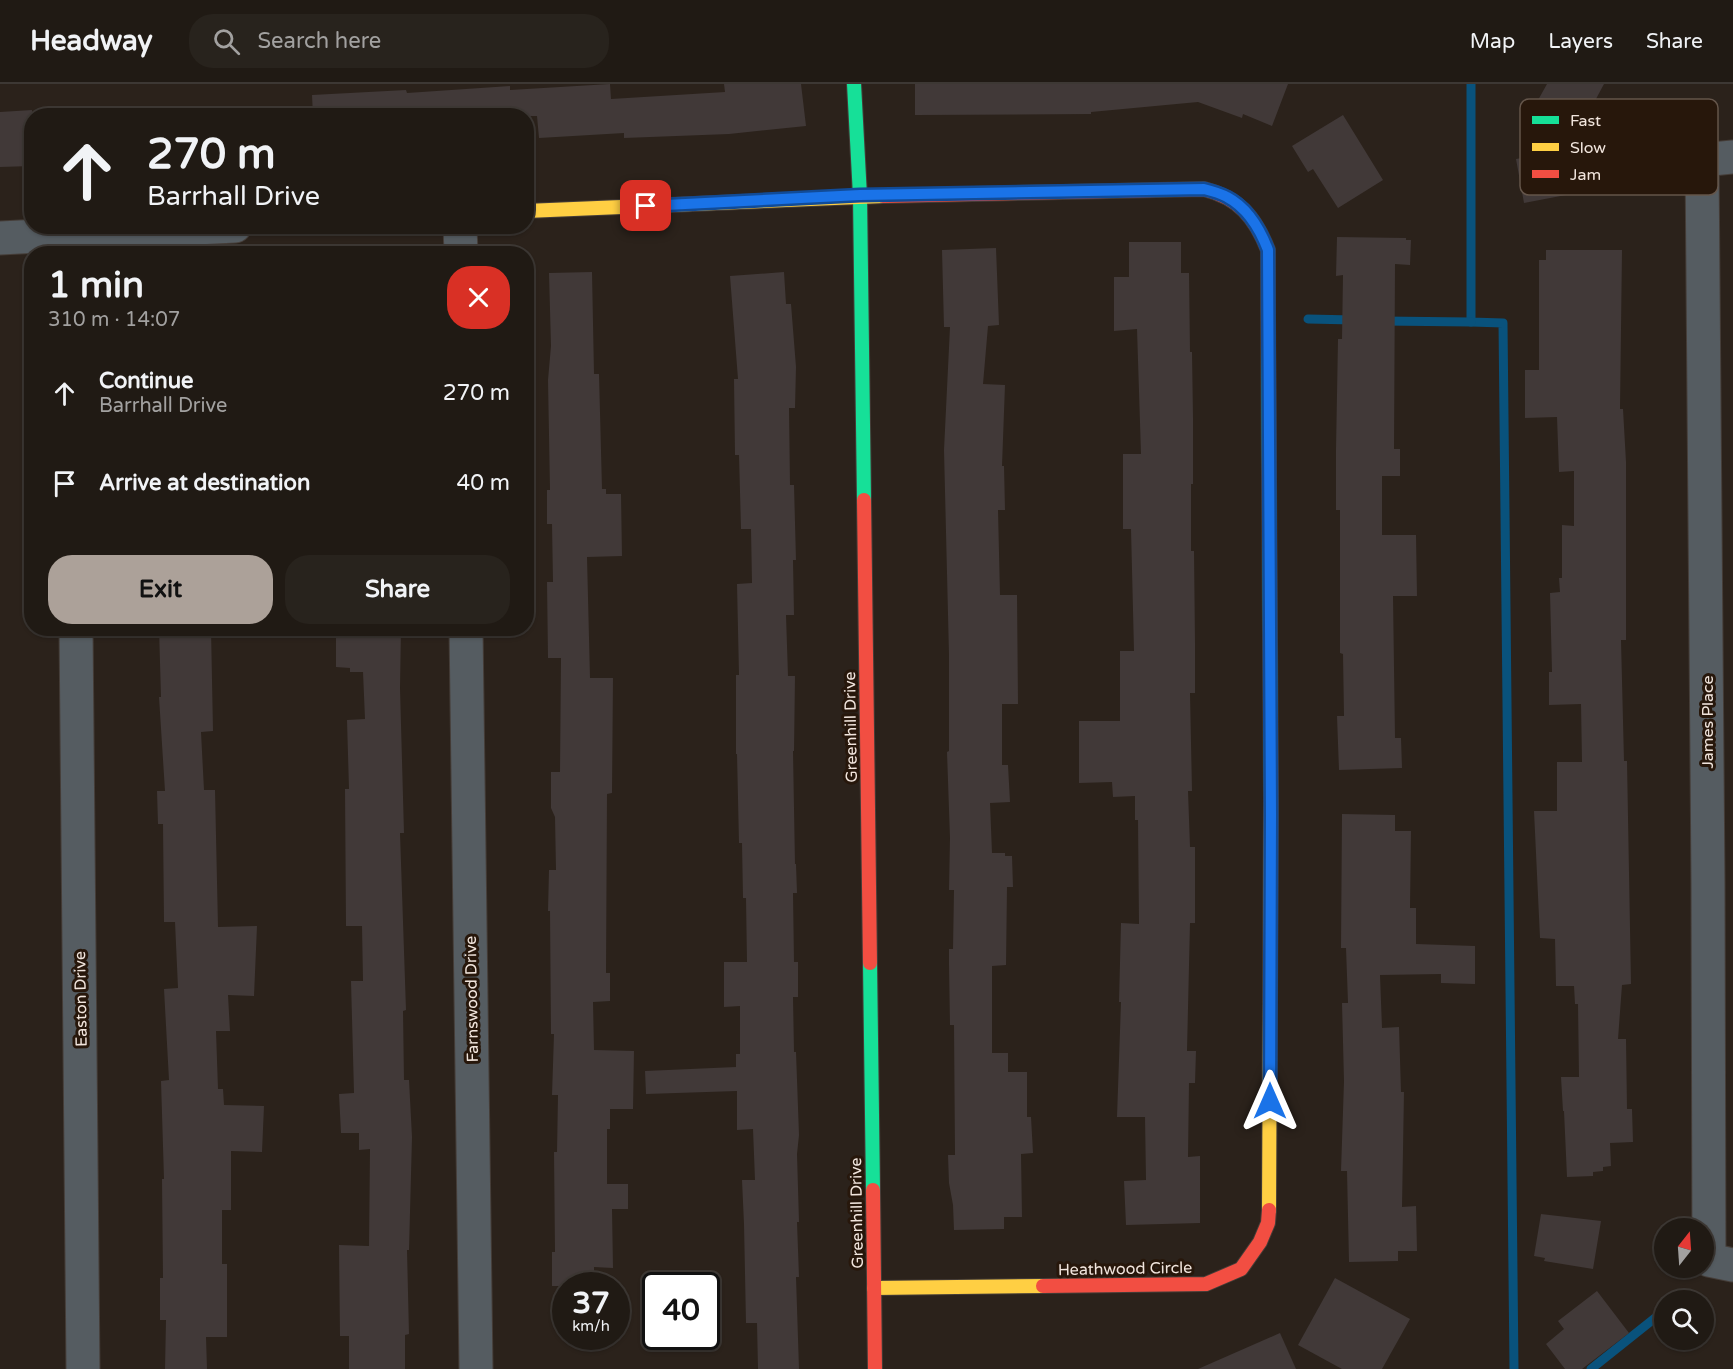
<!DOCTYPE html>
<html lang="en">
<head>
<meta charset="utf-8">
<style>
	:root { --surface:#201a14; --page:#28231d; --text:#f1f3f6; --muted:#a2a1a0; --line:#3d3834; --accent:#aca199 }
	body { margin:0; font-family:"Varela Round",sans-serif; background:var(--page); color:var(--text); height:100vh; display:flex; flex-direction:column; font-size:22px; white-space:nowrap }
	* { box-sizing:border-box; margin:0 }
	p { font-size:20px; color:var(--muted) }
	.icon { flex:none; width:33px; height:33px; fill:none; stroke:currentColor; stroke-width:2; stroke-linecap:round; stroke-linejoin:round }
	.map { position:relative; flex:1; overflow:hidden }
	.panel { position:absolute; left:24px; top:162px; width:510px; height:390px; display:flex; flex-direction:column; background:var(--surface); border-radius:24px; box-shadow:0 2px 4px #0004,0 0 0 2px var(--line) }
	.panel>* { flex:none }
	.guide { position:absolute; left:24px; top:24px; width:510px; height:126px; border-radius:24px; box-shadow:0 2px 4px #0004,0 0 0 2px var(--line); background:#201a14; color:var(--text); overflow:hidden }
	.needle { width:39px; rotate:17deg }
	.tools { position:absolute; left:1654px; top:1134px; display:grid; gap:12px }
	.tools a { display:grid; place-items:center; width:60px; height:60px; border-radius:50%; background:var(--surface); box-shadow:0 2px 4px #0004,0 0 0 2px var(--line); font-size:30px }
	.speed { position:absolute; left:552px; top:1188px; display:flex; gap:12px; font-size:30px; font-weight:700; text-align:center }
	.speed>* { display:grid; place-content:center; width:78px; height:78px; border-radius:50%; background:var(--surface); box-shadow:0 2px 4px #0004,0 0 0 2px var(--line); line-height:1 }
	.speed small { font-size:15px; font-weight:400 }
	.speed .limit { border:3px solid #111; border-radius:9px; background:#fff; color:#111 }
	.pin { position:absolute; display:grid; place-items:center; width:51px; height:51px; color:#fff; margin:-26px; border-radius:12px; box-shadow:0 3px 9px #0006 }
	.me { position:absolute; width:66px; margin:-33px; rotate:0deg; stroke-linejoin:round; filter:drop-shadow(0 0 4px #0008) }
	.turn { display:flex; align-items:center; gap:21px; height:126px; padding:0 24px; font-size:27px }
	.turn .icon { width:78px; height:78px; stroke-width:2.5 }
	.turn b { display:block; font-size:42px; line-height:51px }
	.round { display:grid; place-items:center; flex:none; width:63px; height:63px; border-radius:24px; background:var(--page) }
	.headline { display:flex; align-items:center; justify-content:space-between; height:102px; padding:0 24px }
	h1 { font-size:36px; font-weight:700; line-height:45px }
	.cta { display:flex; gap:12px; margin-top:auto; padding:12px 24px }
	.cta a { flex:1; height:69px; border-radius:24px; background:var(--accent); color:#111; font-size:24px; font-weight:700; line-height:69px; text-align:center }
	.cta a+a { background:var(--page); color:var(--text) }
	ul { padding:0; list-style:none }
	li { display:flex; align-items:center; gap:18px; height:90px; padding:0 24px }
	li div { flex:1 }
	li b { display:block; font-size:22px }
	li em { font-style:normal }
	header { display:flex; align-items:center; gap:36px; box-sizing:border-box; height:84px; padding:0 30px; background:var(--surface); border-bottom:2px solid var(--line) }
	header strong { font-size:28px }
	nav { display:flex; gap:33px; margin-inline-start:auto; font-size:21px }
	.search { width:420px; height:54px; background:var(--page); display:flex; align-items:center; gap:15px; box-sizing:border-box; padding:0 21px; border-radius:24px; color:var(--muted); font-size:22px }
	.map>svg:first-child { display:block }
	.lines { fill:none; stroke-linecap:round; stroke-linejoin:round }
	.stream { stroke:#09527c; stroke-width:9 }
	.building { fill:#413938 }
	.street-casing { stroke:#453d38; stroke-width:35 }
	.fast-casing { stroke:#453d38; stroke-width:16 }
	.slow-casing { stroke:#453d38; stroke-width:16 }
	.jam-casing { stroke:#453d38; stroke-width:16 }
	.street { stroke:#555c61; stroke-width:33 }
	.fast { stroke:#16e098; stroke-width:14 }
	.slow { stroke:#ffcf43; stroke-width:14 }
	.jam { stroke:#f24e42; stroke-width:14 }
	.route-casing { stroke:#114b97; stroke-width:15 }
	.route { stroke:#1a73e8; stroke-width:10 }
	.labels { text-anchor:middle; stroke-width:6; stroke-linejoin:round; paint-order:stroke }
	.street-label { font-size:16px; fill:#f1e5dd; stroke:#27170b }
	.key { fill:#27170b; stroke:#64554a; stroke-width:1.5 }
	.key-label { font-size:16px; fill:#f1e5dd }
</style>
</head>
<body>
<header>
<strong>Headway</strong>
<div class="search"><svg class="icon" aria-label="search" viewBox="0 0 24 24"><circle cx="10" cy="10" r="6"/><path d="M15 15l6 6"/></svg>Search here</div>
<nav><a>Map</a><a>Layers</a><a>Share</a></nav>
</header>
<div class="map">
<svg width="1733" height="1285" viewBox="0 0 1733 1285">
	<rect width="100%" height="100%" fill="#2b221b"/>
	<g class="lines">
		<g class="stream">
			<path d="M1471 0V238L1503 239 1514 1285"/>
			<path d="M1308 235 1354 236"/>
			<path d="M1383 237 1471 238"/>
			<path d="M1591 1285 1665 1226"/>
		</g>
	</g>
	<g class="building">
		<path d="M610 0 611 15 725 8 724 0H801L806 42 729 50 624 54V49L539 54 537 32H313L312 11 406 6 407 9 510 2V6Z"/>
		<path d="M915 0H1288L1272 42 1243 30 1242 34 1198 18 1091 28V30L915 31Z"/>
		<path d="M1547 0H1604L1582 41 1588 72 1585 73 1592 106 1524 119 1516 75 1538 71 1528 34Z"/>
		<path d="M32 26V82L0 83V28Z"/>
		<path d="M1343 31 1383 96 1338 124 1313 85 1308 88 1292 62Z"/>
		<path d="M1337 153 1406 154V156H1411L1410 181 1395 180 1394 365H1400V392H1382V451H1416L1417 512H1393L1395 654H1401L1402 684 1339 686 1337 632H1344L1343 570 1340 569V426H1336V366L1338 255H1342L1343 191 1336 192Z"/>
		<path d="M1129 158H1181V189H1189L1190 268H1192L1193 334V400H1191V467H1194L1195 559V609H1190L1192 707H1188L1190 763H1195V839H1190L1187 967H1196L1195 999H1189L1188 1073 1200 1072V1139L1126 1141 1124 1097 1146 1096 1145 1033H1117L1121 918H1119L1121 839 1139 840 1138 736H1135V712L1113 713 1112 698 1079 699V637H1120V567H1134L1131 445H1123V370H1141L1137 245 1114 247V193H1129Z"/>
		<path d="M996 164 999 241 988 242 983 300 1005 301 1002 382H1004L1005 426H998L1000 511H1017L1018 620H1002V681H1008L1010 718 990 719 992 769H1005V772H1012L1013 803H1007L1006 881 992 882V969H1008V988H1027V1033H1031L1033 1069 1021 1070 1022 1133H1004V1145L954 1146 953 1121 949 1099 948 1071H955L954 941H950L949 881V865H953L954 806H949L950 754 947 668 949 667V571L944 366 950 243H944L942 166Z"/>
		<path d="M1546 166H1622L1620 325H1623L1626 378V556H1621L1624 677H1627L1631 900 1622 901 1618 955H1626L1627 1025H1632L1633 1058 1610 1059 1611 1082 1603 1083V1087L1593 1088V1092L1567 1093 1564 1027H1563L1561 993H1579L1578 920H1575L1574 902H1556L1555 855 1540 854 1534 727H1557V678H1582L1581 620 1549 621V588H1552L1550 509 1560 508 1559 494H1562V441L1574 442V387L1559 388 1557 333 1525 334V286H1539V176H1546Z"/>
		<path d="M592 188 594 290H599L602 405H606V410H621L622 472 587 473 590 594H613L612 709 607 710 606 889H610V917L593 918 594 966 634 967 633 1025H610V1045H607V1100H628V1125H612L613 1184 594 1183V1202H552V1168H555L554 1068H557L558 1011H552L554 950H551L550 827H548L549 786H556L555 733 551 724V688H560L561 574H548L547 498H553L552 440H547V406H550L548 296 551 262 549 189Z"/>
		<path d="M784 188 786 220H791L796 283 795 324H789L790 401H794L796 476H793L794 531H786L788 592H795L794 667H793L795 780H796L797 809H793L794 878H798V913H793L794 968H796L799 1051 797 1070 799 1138H797L799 1193H796L799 1285H758L757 1239H746L744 1140 742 1096H755L753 1045 737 1046V1007L646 1010 645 987 736 983V970H740V922L724 923V878H747L746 814H743L742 759H739L737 670H736V591H739L737 500 752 499 751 445H741L739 371H735L734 295H738L730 192Z"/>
		<path d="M159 544H211L213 647 201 648 204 706H215L218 843 257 842 254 912 228 911 230 947H216L218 1005H223L224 1021 264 1022 262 1068 231 1067V1126H222V1180H227V1253H206L207 1285H165L166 1236H160V1194H163L162 1095H164L161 997 169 996 164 905 178 904 175 838H164L163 740H158L157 707H165L159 613H161Z"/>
		<path d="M350 544H401L400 604 404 749H400L406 926 403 927 404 996H409L412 1053 409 1166H407L409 1250 405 1251V1285H349V1252H340L339 1161 369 1162 370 1065 359 1066V1049H341L339 1010 354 1009 351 897H363L362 842H346L345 705H349L347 636 365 635 363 588H350V584L336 583V549H350Z"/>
		<path d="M1342 730 1395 731V747H1411L1410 824H1416V860L1475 862V900L1441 899V890L1380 891 1382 944 1399 943 1401 1008H1404L1402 1123 1416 1122 1417 1167H1398V1177L1349 1178 1347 1087H1341L1344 997 1342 919H1348L1346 864H1341Z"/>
		<path d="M1541 1130 1601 1137 1593 1185 1544 1177 1545 1174 1534 1172Z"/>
		<path d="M1335 1194 1410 1235 1382 1285H1342L1298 1261Z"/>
		<path d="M1597 1207 1629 1249 1582 1285H1565L1546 1260 1564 1245 1558 1237Z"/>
		<path d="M1280 1249 1296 1285H1198Z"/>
	</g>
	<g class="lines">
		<defs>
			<g id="street">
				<path d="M1733 73 1702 76 1708 799 1709 1176 1733 1181"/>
				<path d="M460 142 461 170"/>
				<path d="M0 154 235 142"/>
				<path d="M76 544 83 1285"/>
				<path d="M466 544 476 1285"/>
			</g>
			<g id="fast">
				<path d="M854 0 860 112 864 416"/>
				<path d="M1268 229 1271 716"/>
				<path d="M870 879 873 1106"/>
			</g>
			<g id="slow">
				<path d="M526 127 883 112"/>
				<path d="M1269 1126 1271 716"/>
				<path d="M874 1204 1043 1202"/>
			</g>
			<g id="jam">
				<path d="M883 112 1204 105C1239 114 1255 133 1268 166V229"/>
				<path d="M864 416 870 879"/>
				<path d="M873 1106 875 1285"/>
				<path d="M1043 1202 1206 1200 1241 1185 1260 1158 1268 1139 1269 1126"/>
			</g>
		</defs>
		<use href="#street" class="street-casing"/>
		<use href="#fast" class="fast-casing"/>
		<use href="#slow" class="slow-casing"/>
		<use href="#jam" class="jam-casing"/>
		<use href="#street" class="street"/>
		<use href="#fast" class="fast"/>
		<use href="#slow" class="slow"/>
		<use href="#jam" class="jam"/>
	</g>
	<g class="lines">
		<defs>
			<path id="route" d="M646 122 860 111 1204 105C1212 107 1220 109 1227 113 1248 124 1260 145 1268 166L1271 730 1270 1017"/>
		</defs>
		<use href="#route" class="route-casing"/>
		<use href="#route" class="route"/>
	</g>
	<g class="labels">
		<g class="street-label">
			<text transform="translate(1707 638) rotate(-90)" y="6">James Place</text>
			<text transform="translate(850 643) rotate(-91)" y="6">Greenhill Drive</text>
			<text transform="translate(80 915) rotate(-91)" y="6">Easton Drive</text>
			<text transform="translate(471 915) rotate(-91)" y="6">Farnswood Drive</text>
			<text transform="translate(856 1129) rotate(-91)" y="6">Greenhill Drive</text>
			<text transform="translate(1125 1184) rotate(-1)" y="6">Heathwood Circle</text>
		</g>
	</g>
	<rect x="1520" y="15" width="198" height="96" rx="9" class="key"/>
	<rect x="1532" y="32" width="27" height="8" fill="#16e098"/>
	<rect x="1532" y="59" width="27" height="8" fill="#ffcf43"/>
	<rect x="1532" y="86" width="27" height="8" fill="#f24e42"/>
	<g class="key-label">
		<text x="1570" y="42">Fast</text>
		<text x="1570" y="69">Slow</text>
		<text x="1570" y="96">Jam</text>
	</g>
</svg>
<div class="tools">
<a><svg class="needle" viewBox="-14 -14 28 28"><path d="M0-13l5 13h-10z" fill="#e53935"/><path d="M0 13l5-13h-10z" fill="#a2a1a0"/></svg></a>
<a><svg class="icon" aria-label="search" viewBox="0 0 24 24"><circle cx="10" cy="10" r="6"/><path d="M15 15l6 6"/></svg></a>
</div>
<div class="speed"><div>37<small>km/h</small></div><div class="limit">40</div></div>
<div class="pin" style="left:646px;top:122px;background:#d93025"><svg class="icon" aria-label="arrive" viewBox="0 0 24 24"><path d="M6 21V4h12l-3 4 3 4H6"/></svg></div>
<svg class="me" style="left:1270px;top:1017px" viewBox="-20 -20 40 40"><path d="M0-17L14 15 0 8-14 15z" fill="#1a73e8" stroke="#fff" stroke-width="4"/></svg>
<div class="guide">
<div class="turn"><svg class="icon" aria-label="ahead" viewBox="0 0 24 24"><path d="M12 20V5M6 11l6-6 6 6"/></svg><div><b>270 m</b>Barrhall Drive</div></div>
</div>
<section class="panel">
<div class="headline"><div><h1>1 min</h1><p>310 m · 14:07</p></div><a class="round" style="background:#d93025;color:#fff"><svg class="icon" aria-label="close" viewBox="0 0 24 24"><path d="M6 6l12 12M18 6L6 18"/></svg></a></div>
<ul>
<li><svg class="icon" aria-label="ahead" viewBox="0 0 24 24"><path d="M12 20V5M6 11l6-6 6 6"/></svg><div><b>Continue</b><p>Barrhall Drive</p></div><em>270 m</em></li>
<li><svg class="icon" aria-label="arrive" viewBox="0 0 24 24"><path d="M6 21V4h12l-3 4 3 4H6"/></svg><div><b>Arrive at destination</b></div><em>40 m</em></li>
</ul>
<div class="cta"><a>Exit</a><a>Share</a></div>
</section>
</div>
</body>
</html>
